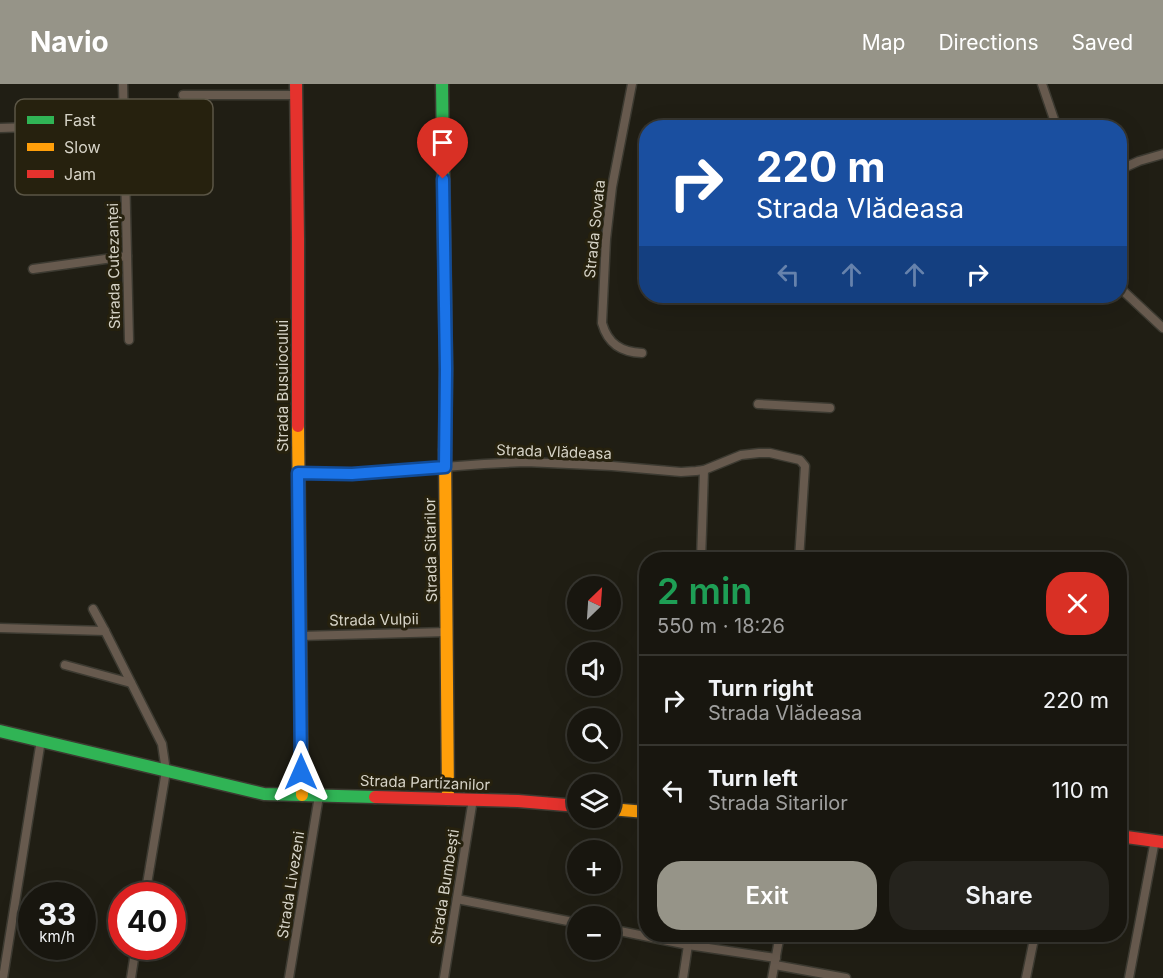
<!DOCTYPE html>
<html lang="en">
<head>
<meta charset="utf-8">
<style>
	:root { --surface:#18160f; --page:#25231d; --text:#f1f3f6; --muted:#9f9f9e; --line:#36352f; --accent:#969488 }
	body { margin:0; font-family:Inter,sans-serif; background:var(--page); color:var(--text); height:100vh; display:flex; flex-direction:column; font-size:22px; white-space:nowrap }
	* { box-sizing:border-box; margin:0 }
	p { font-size:20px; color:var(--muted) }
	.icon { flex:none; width:33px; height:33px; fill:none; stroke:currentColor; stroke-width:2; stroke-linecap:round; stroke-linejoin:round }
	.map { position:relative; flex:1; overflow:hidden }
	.drawer { position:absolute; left:639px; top:468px; width:488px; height:390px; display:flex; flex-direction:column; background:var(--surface); border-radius:24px; box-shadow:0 6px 24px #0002,0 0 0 2px var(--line) }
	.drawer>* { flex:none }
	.banner { position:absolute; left:639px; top:36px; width:488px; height:183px; border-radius:24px; box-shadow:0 6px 24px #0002,0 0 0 2px var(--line); background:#1a4fa0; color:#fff; overflow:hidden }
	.needle { width:39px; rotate:25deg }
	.buttons { position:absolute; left:567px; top:492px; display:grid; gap:12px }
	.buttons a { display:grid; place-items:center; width:54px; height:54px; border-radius:50%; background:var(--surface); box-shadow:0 6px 24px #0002,0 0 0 2px var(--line); font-size:30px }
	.speed { position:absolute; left:18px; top:798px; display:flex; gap:12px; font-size:30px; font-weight:700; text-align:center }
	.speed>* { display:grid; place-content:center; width:78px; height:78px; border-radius:50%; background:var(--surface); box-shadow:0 6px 24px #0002,0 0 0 2px var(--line); line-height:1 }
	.speed small { font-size:15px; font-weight:400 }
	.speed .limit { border:9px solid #d22; background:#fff; color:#111 }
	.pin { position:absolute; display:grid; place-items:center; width:51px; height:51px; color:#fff; margin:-62px -26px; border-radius:50% 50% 50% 0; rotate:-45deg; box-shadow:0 0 6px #0007 }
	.pin .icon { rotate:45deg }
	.me { position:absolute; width:66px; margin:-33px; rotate:0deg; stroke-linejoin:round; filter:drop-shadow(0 0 4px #0008) }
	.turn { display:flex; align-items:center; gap:21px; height:126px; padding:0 18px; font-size:27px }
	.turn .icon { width:78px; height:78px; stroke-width:2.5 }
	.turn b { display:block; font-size:42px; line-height:51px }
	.lanes { display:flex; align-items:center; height:57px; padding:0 18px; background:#0003; justify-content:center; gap:30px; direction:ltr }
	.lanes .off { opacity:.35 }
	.round { display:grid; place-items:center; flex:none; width:63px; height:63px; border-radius:24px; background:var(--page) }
	.overview { display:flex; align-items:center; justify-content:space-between; height:102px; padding:0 18px }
	h1 { font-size:36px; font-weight:600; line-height:45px; color:#1e9e55 }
	.button { display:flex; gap:12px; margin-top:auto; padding:12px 18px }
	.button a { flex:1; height:69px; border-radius:24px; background:var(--accent); color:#fff; font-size:24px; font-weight:600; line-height:69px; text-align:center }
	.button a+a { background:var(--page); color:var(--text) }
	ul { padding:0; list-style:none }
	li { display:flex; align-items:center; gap:18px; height:90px; padding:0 18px; border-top:2px solid var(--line) }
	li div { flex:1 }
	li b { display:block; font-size:22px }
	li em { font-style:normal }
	header { display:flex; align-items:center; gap:36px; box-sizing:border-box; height:84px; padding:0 30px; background:var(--accent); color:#fff }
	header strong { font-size:28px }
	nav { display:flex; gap:33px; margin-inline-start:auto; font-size:21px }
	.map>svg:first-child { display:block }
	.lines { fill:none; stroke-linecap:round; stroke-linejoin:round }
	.street-casing { stroke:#3c3a31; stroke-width:11 }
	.fast-casing { stroke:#3c3a31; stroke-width:15 }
	.slow-casing { stroke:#3c3a31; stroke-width:15 }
	.jam-casing { stroke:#3c3a31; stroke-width:15 }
	.street { stroke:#675a4e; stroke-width:8 }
	.fast { stroke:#30b455; stroke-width:12 }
	.slow { stroke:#ff9f0a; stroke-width:12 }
	.jam { stroke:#e5322d; stroke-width:12 }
	.route-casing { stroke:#114b97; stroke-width:15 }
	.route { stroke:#1a73e8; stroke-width:10 }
	.labels { text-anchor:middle; stroke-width:6; stroke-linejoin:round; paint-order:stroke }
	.street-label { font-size:15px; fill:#d6d3c7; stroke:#26210e }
	.key { fill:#26210e; stroke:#5b5646; stroke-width:1.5 }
	.key-label { font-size:16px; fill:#d6d3c7 }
</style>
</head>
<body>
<header>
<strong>Navio</strong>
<nav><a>Map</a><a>Directions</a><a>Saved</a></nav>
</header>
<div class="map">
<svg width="1163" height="894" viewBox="0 0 1163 894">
	<rect width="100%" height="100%" fill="#201e14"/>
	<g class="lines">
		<defs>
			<g id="street">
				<path d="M123 0 129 256"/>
				<path d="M632 0 612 103 606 155 602 239C608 260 621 268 642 269"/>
				<path d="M1042 0 1057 44"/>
				<path d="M183 11H296"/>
				<path d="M0 44 124 40"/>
				<path d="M1119 86 1139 77 1163 70"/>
				<path d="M33 185 127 172"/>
				<path d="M1119 203 1163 244"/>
				<path d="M758 320 830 324"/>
				<path d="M298 389 352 390 484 380 526 378 612 382 681 388 696 387 704 386 741 371 759 369H770L800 376 805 382 799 476"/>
				<path d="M701 476 704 386"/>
				<path d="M93 525 105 547 162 660 166 687 145 812"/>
				<path d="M0 544 105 547"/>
				<path d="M300 552 447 548"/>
				<path d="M65 581 131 599"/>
				<path d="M457 815 578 839"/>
				<path d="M610 845 688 861 776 874"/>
				<path d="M775 881 846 894"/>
				<path d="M3 894 41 656"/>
				<path d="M131 894 136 862"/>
				<path d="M289 894 319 712"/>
				<path d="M444 894 473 715"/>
				<path d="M683 894 688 861"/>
				<path d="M772 894 780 850"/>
				<path d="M1026 894 1035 850"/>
				<path d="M1129 894 1155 756"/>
			</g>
			<g id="fast">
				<path d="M442 0 446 285 445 366"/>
				<path d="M0 647 264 710 375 713"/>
			</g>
			<g id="slow">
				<path d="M298 342 302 711"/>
				<path d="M445 366 448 715"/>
				<path d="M610 725 646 728"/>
			</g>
			<g id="jam">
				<path d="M296 0 298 154V342"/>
				<path d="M375 713 518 717 578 722"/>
				<path d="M1119 752 1163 758"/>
			</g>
		</defs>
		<use href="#street" class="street-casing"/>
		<use href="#fast" class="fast-casing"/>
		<use href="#slow" class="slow-casing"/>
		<use href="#jam" class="jam-casing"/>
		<use href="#street" class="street"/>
		<use href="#fast" class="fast"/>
		<use href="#slow" class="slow"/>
		<use href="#jam" class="jam"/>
	</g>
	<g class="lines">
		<defs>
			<path id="route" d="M301 688 298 389 352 390 445 383 446 285 443 95"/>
		</defs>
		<use href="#route" class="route-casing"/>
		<use href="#route" class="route"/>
	</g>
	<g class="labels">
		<g class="street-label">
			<text transform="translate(595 145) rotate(-84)" y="5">Strada Sovata</text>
			<text transform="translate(114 182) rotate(-91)" y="5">Strada Cutezanței</text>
			<text transform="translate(283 302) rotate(-90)" y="5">Strada Busuiocului</text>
			<text transform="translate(554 368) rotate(2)" y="5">Strada Vlădeasa</text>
			<text transform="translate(431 466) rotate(-91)" y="5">Strada Sitarilor</text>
			<text transform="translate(374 536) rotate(-1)" y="5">Strada Vulpii</text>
			<text transform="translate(425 699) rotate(2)" y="5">Strada Partizanilor</text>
			<text transform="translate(291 801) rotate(-81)" y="5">Strada Livezeni</text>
			<text transform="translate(445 803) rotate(-81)" y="5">Strada Bumbești</text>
		</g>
	</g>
	<rect x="15" y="15" width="198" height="96" rx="9" class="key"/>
	<rect x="27" y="32" width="27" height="8" fill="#30b455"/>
	<rect x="27" y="59" width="27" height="8" fill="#ff9f0a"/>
	<rect x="27" y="86" width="27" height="8" fill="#e5322d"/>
	<g class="key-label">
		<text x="64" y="42">Fast</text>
		<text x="64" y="69">Slow</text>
		<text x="64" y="96">Jam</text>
	</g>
</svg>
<div class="buttons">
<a><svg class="needle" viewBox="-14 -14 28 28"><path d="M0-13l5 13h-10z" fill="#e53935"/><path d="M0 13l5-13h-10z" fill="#9f9f9e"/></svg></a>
<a><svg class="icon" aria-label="sound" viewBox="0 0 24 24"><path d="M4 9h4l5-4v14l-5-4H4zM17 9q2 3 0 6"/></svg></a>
<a><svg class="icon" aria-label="search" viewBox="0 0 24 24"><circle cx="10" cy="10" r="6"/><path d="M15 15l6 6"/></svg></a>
<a><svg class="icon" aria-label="layers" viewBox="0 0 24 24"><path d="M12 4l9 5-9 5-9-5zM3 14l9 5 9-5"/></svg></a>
<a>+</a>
<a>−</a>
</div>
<div class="speed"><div>33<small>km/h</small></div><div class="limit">40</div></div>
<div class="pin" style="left:443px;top:95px;background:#d93025"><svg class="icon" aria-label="arrive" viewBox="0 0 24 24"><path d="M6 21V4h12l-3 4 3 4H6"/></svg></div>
<svg class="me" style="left:301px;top:688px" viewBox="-20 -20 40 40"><path d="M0-17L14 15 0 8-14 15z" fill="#1a73e8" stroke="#fff" stroke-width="4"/></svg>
<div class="banner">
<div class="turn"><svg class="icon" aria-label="right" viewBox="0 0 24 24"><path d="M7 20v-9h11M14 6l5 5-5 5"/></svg><div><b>220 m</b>Strada Vlădeasa</div></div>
<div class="lanes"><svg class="icon off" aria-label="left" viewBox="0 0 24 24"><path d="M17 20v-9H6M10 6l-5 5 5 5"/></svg><svg class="icon off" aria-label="ahead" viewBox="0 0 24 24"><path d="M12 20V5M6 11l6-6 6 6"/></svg><svg class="icon off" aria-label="ahead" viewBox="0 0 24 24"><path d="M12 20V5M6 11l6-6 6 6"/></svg><svg class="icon" aria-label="right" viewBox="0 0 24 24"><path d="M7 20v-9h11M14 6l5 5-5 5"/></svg></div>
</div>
<section class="drawer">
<div class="overview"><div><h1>2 min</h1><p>550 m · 18:26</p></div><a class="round" style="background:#d93025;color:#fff"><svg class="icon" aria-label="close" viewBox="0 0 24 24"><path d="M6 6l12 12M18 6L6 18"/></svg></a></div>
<ul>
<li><svg class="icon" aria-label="right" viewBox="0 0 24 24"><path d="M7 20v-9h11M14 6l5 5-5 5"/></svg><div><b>Turn right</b><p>Strada Vlădeasa</p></div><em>220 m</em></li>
<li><svg class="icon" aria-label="left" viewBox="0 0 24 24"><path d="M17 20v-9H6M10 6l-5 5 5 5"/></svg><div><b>Turn left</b><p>Strada Sitarilor</p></div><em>110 m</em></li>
</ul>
<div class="button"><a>Exit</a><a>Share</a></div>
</section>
</div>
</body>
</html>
